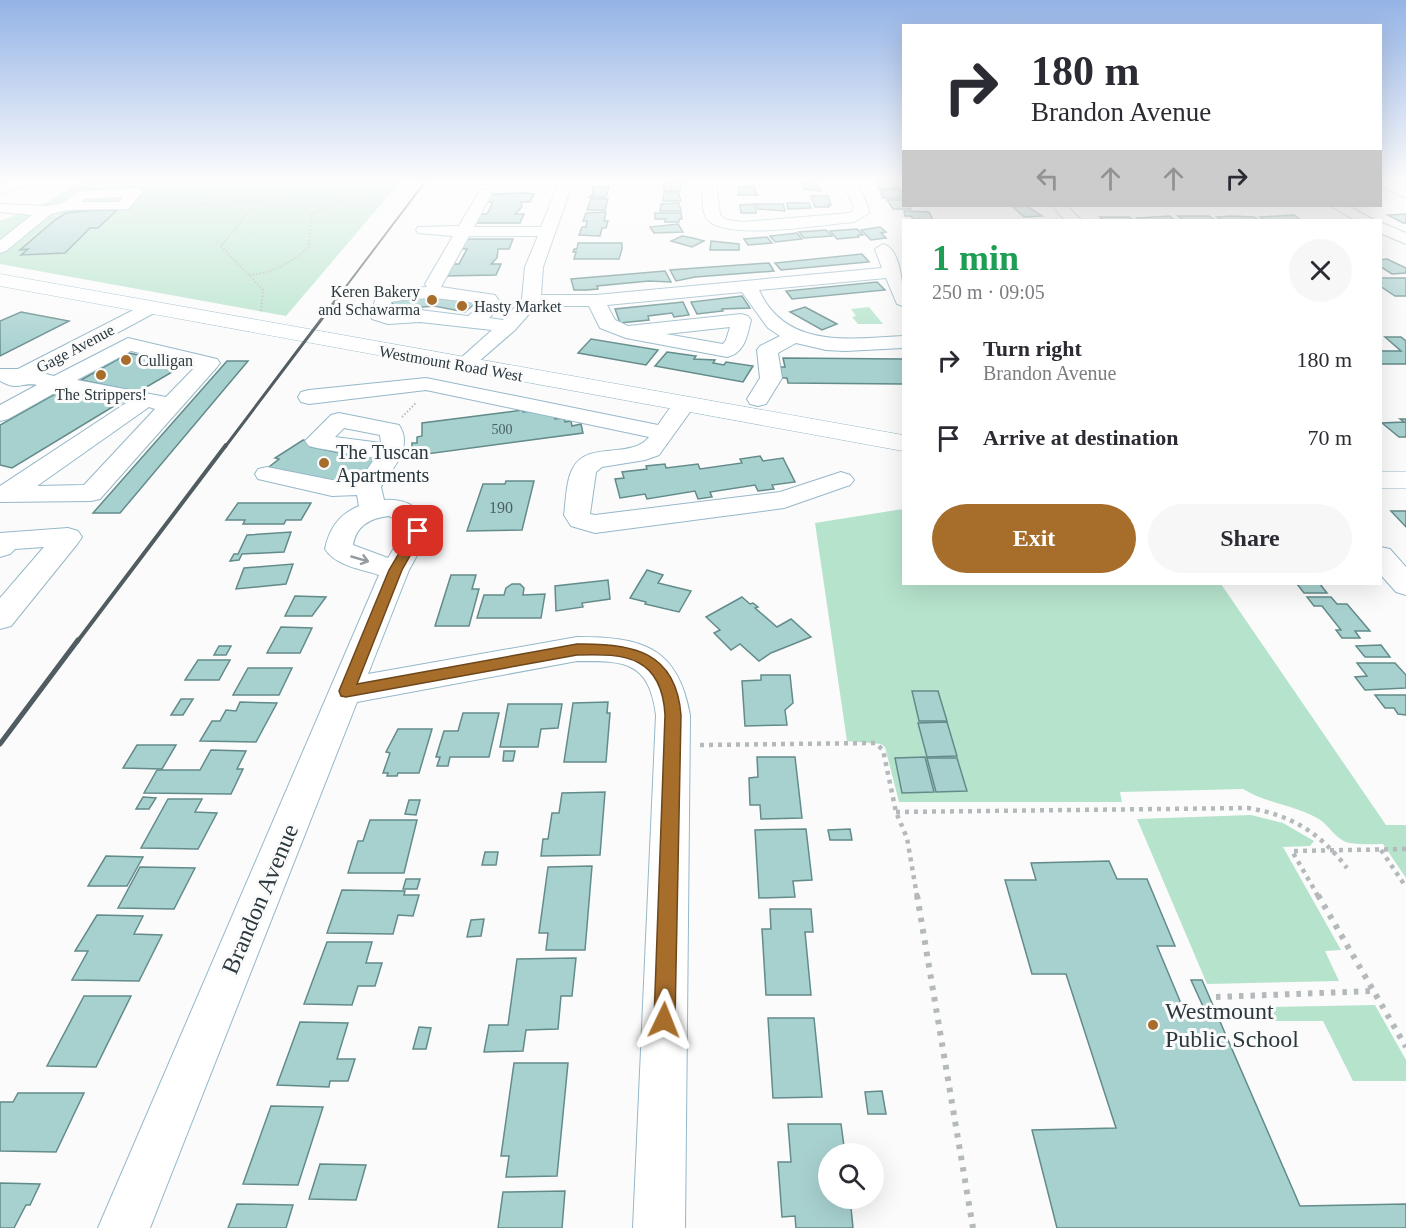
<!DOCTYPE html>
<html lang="en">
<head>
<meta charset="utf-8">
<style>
	:root { --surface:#fff; --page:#f7f7f7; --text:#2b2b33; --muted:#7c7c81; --accent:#a66d2b }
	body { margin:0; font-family:"Times New Roman",serif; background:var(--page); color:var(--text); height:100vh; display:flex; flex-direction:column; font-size:22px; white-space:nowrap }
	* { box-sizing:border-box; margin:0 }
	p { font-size:20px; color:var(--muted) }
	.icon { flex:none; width:33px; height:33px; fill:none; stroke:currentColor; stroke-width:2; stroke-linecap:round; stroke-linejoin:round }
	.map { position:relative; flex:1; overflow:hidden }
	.details { position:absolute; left:902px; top:219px; width:480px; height:366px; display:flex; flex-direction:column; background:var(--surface); border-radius:0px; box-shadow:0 6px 24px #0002 }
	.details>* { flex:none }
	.top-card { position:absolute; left:902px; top:24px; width:480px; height:183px; border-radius:0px; box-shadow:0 6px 24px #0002; background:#fff; color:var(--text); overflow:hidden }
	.controls { position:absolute; left:818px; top:1143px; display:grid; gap:12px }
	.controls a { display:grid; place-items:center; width:66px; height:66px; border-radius:50%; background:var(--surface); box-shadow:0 6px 24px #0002; font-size:30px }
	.pin { position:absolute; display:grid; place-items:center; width:51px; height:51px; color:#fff; margin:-26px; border-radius:12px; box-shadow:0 3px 9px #0006 }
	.me { position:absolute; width:66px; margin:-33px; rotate:2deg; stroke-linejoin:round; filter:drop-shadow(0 0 4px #0008) }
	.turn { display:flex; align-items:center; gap:21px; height:126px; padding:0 30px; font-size:27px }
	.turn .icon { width:78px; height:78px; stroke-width:2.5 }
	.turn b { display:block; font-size:42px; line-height:51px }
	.lanes { display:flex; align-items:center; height:57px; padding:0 30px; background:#0003; justify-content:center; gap:30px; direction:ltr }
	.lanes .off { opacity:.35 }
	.round { display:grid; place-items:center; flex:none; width:63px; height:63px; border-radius:32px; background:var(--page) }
	.summary { display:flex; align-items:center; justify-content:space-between; height:102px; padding:0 30px }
	h1 { font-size:36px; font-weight:700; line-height:45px; color:#1e9e55 }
	.cta { display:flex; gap:12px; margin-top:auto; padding:12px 30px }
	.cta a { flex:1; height:69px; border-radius:36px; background:var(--accent); color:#fff; font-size:24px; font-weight:700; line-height:69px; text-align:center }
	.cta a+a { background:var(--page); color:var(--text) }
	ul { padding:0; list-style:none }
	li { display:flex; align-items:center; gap:18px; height:78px; padding:0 30px }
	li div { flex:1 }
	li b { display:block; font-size:22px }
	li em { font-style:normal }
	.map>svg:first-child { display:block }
	.green { fill:#b6e3cc }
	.building { fill:#a7d1cf; stroke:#638b8a; stroke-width:1.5 }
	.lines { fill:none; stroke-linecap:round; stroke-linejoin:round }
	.minor-casing { stroke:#95b8c8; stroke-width:2 }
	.major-casing { stroke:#95b8c8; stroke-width:1 }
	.path-far2 { stroke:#b4b9bb; stroke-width:2; stroke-dasharray:1.5 2; stroke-linecap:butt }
	.path-far1 { stroke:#b4b9bb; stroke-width:4.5; stroke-dasharray:4 5; stroke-linecap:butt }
	.path { stroke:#b4b9bb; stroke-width:6; stroke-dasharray:4.5 7; stroke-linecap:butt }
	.minor { fill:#fff; fill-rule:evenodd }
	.major { fill:#fff; fill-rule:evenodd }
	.rail-far3 { stroke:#505c61; stroke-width:2 }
	.rail-far2 { stroke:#505c61; stroke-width:3 }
	.rail-far1 { stroke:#505c61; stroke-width:4 }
	.rail { stroke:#505c61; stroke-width:5 }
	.oneway { stroke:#959c9f }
	.route { fill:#a66d2b; stroke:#6c471c; stroke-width:1.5 }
	.poi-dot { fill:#a66d2b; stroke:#fbfbfb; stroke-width:2 }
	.labels { text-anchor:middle; stroke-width:6; stroke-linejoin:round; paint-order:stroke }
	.far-number-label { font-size:14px; fill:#4a5f63 }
	.far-poi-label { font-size:16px; fill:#2b393f; stroke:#fbfbfb; text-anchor:start }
	.far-street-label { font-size:16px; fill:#2b393f; stroke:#fbfbfb }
	.number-label { font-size:16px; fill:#4a5f63 }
	.poi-label { font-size:20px; fill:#2b393f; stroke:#fbfbfb; text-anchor:start }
	.near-street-label { font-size:24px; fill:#2b393f; stroke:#fbfbfb }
	.near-poi-label { font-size:24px; fill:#2b393f; stroke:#fbfbfb; text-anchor:start }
</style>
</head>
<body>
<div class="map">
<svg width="1406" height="1228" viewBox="0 0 1406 1228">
	<rect width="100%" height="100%" fill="#fbfbfb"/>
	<g class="green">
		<path d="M81 182H400L286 316 0 264V221L49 201Z"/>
		<path d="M869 307 883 324H858L852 317 856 316 851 309Z"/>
		<path d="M903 509V584H1221L1386 825H1406V878L1383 844C1373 844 1361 845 1350 843 1336 841 1329 824 1317 818 1293 805 1266 803 1243 789L1120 792 1122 802H899L885 747 881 744 847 741 815 523Z"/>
		<path d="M1251 815 1283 823 1314 841 1310 846 1283 847 1341 950 1325 951 1339 981 1207 984 1137 819Z"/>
		<path d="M1375 1005 1406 1060V1081H1353L1323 1021H1272L1266 1007Z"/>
	</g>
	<g class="building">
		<path d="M664 182H681L680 191H664Z"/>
		<path d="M805 182H816L821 191 804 189 802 184H806Z"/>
		<path d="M879 182H896L900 189H879L876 184H880Z"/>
		<path d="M754 186 757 195H738L739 187Z"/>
		<path d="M592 187H609L606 197H589L593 194Z"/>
		<path d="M880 190H901L903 198H883Z"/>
		<path d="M664 192H678L681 201H663Z"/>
		<path d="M491 194 523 193 534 194 530 202H521L522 207 515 214H524L520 223H474L479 214H487L493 202H486Z"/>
		<path d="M811 196H828L831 205H828L829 207H815Z"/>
		<path d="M591 199H608L605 210H587Z"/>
		<path d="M887 200H903V206H909L911 209H893Z"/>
		<path d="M679 203 681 211H660L661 204Z"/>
		<path d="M787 203H809L811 208 788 209Z"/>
		<path d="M755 204 756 213H741L740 205Z"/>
		<path d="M757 204H783L785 211 758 209Z"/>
		<path d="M1027 206 1042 216 1024 217 1013 207Z"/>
		<path d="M95 210H117L98 228H90L65 253 21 255 28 249 20 250 55 220 66 213Z"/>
		<path d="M904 211 929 212 933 220 913 219 911 216H905Z"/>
		<path d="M606 212 604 221H608L606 228H602L600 236 579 235 582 227H586L587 221H583L586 213Z"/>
		<path d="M655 213H681L682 219H679V222H665V219H655Z"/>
		<path d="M1406 214V223H1403L1388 215Z"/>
		<path d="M1294 215 1301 220H1265L1260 217Z"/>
		<path d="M1170 216 1174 220H1141L1137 218Z"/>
		<path d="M1178 216H1209L1215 220H1183Z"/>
		<path d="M1231 216 1254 217 1259 220H1222L1217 217Z"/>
		<path d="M1100 217H1129L1133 220H1103Z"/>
		<path d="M678 224 683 232 654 233 650 227Z"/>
		<path d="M880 227 886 232 881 233 886 238 871 240 861 230Z"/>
		<path d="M857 229 863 235H858L859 237 837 239 830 231Z"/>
		<path d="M826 230 832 236 804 238 799 232Z"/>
		<path d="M797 233 802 239 775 242 770 236Z"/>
		<path d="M682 236 693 238 704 241 692 247 671 241Z"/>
		<path d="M767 237 772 243 748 245 744 239Z"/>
		<path d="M465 239H513L509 249H498L497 258 491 264H501L496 275 444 276 450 264H459L467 249H459Z"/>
		<path d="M711 241 739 244V250H710Z"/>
		<path d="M578 243H622V249L619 259H574L576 252H573L574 249H577Z"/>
		<path d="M862 254 869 262 781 270 775 263Z"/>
		<path d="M1387 259 1406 268V273L1392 274 1381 267 1380 260Z"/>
		<path d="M769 263 774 271 695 277 676 281 670 270Z"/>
		<path d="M665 271 671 282 649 281 597 286 598 289 586 290H574L571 279Z"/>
		<path d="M1380 278H1406V296H1395L1380 286 1382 283Z"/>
		<path d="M877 282 885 290 792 299 786 291Z"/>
		<path d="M441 294 478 301 465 312 434 306 392 310 393 299Z"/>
		<path d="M742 296 750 308 722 309 723 311 697 314 691 302Z"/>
		<path d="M683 302 689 315 674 317 672 313 648 316 649 320 620 323 615 309Z"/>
		<path d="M805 307 837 324 822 330 790 312Z"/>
		<path d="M21 312 69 321 0 356V321Z"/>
		<path d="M1385 337H1401L1406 341V364H1380V351H1401Z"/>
		<path d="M591 339 658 350 646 365 578 353Z"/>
		<path d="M667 352 696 356 694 359 715 360 713 363 724 365 726 362 753 366 743 382 655 366Z"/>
		<path d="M129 353 184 365 138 392 81 380Z"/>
		<path d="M783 358 903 359V384L788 383 787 378H782L780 367H785Z"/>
		<path d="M227 361H248L120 513H93Z"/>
		<path d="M62 390 119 403 12 468 0 465V425Z"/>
		<path d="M523 410V412L532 411 554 415 555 419 564 418 565 422 571 421 572 426 581 424 583 433 412 456V443H417V437L422 436V423Z"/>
		<path d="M1400 419H1406V437H1399L1382 423 1404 422Z"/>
		<path d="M303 440 317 443 312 447 360 457 364 453 380 456 362 477 345 473 335 483 265 470 279 459 275 458Z"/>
		<path d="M760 456 763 461 783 458 795 482 772 485 774 489 758 491 755 485 710 492 712 497 698 499 695 491 647 499 645 494 620 498 615 479 624 478 622 472 647 469 646 466 665 464 666 468 698 464 700 469 742 463 740 459Z"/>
		<path d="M506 481H534L522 530 467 531 483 484H505Z"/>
		<path d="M238 503H311L301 520H286L284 524H243L245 520H226Z"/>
		<path d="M1391 511H1406V527Z"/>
		<path d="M291 532 284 552 242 554 239 560 230 561 234 554H238L247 535Z"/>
		<path d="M293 564 286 584 236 589 244 568Z"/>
		<path d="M647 570 663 575 658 583 691 591 679 612 645 604 646 602 630 598Z"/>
		<path d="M451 575H476L472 589H479L469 626H435Z"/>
		<path d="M608 580 610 599 582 603 583 607 556 611 555 586Z"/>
		<path d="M512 584H520L524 588 523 595 545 594 541 618H477L484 595H504L506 588Z"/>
		<path d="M1297 584H1320L1327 593H1304Z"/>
		<path d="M295 596 326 597 312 616H285Z"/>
		<path d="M742 597 750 604 753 603 758 607 755 608 777 627 791 619 811 637 771 653 759 661 740 644 731 650 714 633 720 630 706 617Z"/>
		<path d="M1307 597H1331L1337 604H1347L1370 631H1355L1360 638H1342L1336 630H1341L1322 606H1314Z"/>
		<path d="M281 627 312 628 300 653H267Z"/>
		<path d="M1381 645 1390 657H1365L1356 646Z"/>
		<path d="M219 646H231L226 655H214Z"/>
		<path d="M198 660H230L219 680H185Z"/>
		<path d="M1357 663H1395L1406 675V688L1365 690 1355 677 1367 676Z"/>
		<path d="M248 668H292L279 695H233Z"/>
		<path d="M761 675H790L793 703 785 710 787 725 745 726 742 681 761 680Z"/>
		<path d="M912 691H938L947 721H919Z"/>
		<path d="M1375 695H1406V715L1398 714 1394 708H1385Z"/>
		<path d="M181 699H193L183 715H171Z"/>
		<path d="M240 702 277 703 256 742 200 741 212 721H220L226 710 236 711Z"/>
		<path d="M608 702 607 713H610L606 762H564L573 703Z"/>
		<path d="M508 704H562L558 728 541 729 538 747H500Z"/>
		<path d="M463 713H499L489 757H450L448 766H437L440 757H436L444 731H458Z"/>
		<path d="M947 722 957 756 927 757 918 723Z"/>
		<path d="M398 729H432L419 773H398L397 776H387L388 773H383L390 753 386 752Z"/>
		<path d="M137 745H176L162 769 123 768Z"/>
		<path d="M211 750 246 751 237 769H243L231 794 144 793 157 770H200Z"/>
		<path d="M504 751H515L513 761H503Z"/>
		<path d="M757 757H795L802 818 761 819 760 805H750L749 778 758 777Z"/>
		<path d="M925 757 934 792 902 793 895 758Z"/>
		<path d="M927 758H957L967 791 936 792Z"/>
		<path d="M605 792 600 855 541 856 543 839H548L552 813H559L562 793Z"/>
		<path d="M143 797 156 798 149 809H136Z"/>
		<path d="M168 799H202L195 812 217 813 198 849 141 848Z"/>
		<path d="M409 800H420L416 815 405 814Z"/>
		<path d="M370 820H417L404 873H348L358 841H363Z"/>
		<path d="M806 829 812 880 793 881 795 897 759 898 755 830Z"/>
		<path d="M850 829 852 840H830L828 830Z"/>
		<path d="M485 852H498L496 865H482Z"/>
		<path d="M106 856 143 857 127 886H88Z"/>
		<path d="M1109 861 1117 879H1147L1175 946H1157L1185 1013H1206L1191 980H1202L1300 1206 1406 1204V1228H1057L1032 1130 1116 1128 1066 974H1032L1005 880H1036L1031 863Z"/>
		<path d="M592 866 585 950H546L548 933H539L548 867Z"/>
		<path d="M140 867 195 868 174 909 118 908Z"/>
		<path d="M406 879H420L417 889H403Z"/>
		<path d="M342 890 405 891 404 895H419L413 916 398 915 393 934 327 933Z"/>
		<path d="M770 909H811L813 932H805L811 995H766L762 929H771Z"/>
		<path d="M97 915 143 916 134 934 162 935 139 981 72 980 88 951H75Z"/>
		<path d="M484 919 481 936 467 937 471 920Z"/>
		<path d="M327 942H372L366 963H382L375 986H358L352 1005 304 1004Z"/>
		<path d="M576 958 572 996H561L558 1029 526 1030 523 1051 484 1052 489 1025H508L517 959Z"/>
		<path d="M84 996H131L96 1067 47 1066Z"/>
		<path d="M768 1018H814L822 1097 773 1098Z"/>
		<path d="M300 1022 348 1023 337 1059H355L348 1081H330L329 1087 277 1085Z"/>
		<path d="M419 1027 431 1028 426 1049H413Z"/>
		<path d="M514 1063H568L557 1176 506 1177 509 1156H501Z"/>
		<path d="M882 1091 886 1114H868L865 1092Z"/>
		<path d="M18 1093H84L56 1152 0 1151V1102H13Z"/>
		<path d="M271 1106 323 1107 298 1185 243 1184Z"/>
		<path d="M788 1124H841L845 1154H828V1198H850L853 1228H796L795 1216 782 1217 778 1162H791Z"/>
		<path d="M320 1164 366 1165 356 1200 309 1199Z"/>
		<path d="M0 1183 40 1184 30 1205H26L14 1228H0Z"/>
		<path d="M565 1191 562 1228H498L503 1192Z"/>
		<path d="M237 1204 293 1205 286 1228H228Z"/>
	</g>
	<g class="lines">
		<defs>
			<g id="minor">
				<path d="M11 182H31L29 185 0 194V185Z"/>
				<path d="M559 182H573L543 267 541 295H596L882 268 875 249 883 244C902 249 903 290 903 306L897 304 886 278 759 290C785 349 851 339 903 336V348L845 351 826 350 796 343 778 353 782 378 766 404 758 406 750 404 747 399 760 378 757 350 760 346 780 336 768 328 742 292 607 305 615 320 628 326 741 314 748 316 751 320C747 336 745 353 727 357L626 338 600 328 589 306H536L515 330 470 369 463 371 456 369 453 365 492 330 420 322 388 324 372 319 370 315 377 295 409 288 427 287 425 284 453 236 418 233 416 230 418 227 459 226 480 190 485 189 492 193 474 227H541ZM469 236H538L525 267 522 299 503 320 489 318 502 305 495 295 441 287ZM436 298 483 304 468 316 420 310 389 312 391 302 409 299ZM730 327 726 340 723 344 666 334Z"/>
				<path d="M702 182H716L720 215 727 220 743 222 850 213 853 211 854 207 843 182H857L868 207 869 213 854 222C825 224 725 242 707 219 701 211 703 192 702 182Z"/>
				<path d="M1380 182H1392L1406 188V198L1380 186Z"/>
				<path d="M136 188 143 192 128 209 67 210 51 214 6 251 0 253V240L32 215 0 212V204L46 206 62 203 80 191ZM123 197 119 202H81L84 199Z"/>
				<path d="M1052 206H1067L1081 220H1065Z"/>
				<path d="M1330 206H1348L1374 220H1355Z"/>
				<path d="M1380 222 1406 233V244L1380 233Z"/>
				<path d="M149 302 156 304 158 308 156 312 42 373 54 376 128 338 217 359 220 363 217 367 100 499 91 501 0 502V486L126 403 60 390 8 419 0 421V405L37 385C26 383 24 386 15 386 9 386 5 383 0 381V369H18ZM131 351 196 366 166 397 77 380ZM149 407 155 409 84 485 37 486Z"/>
				<path d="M426 378 658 425C668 412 674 396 692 400L695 405 659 455 645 460 602 467 596 472 590 514 595 515 780 492 841 472 850 475 854 480 850 485 784 508 595 533 571 526 564 515C566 501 566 480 573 468 588 440 631 460 649 437L426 390 309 404 301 402 298 397 301 392 309 390Z"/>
				<path d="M339 413 399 425C414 447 392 469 381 487L384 500C408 498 421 509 431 530L409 570 368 674 577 637C641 637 678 646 690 715L685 1228H633L656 715C649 661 625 661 577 661L357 702 150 1228H98L379 575C361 569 336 566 325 549 329 529 339 514 359 506L357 495 332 496 258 479 255 474 258 469 267 467 332 480H360L375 458 317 448 309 446 305 441 331 415ZM344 428 380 435 381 443 335 437ZM389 516 401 522 405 530 388 558 353 545C356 526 370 518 389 516Z"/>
				<path d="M68 528 78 531 82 537 78 543 11 626 0 629V598L44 547 15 549 10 554 0 557V533Z"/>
				<path d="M1380 547 1390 549 1406 567V595L1396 592 1380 574Z"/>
			</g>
			<g id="major">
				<path d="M0 274 903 435V451L0 286Z"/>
				<rect x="1380" y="472" width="26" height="16"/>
			</g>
		</defs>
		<use href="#minor" class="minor-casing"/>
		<use href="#major" class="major-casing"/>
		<g class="path-far2">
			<path d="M195 182 213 187 222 196 249 200"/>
			<path d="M147 205 222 204 258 200 317 182"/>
			<path d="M249 275C273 273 291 263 309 247L311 214 363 191 373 182"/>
			<path d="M261 311 263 290 221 246 258 200 269 182"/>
			<path d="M402 417 416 403"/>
		</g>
		<g class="path-far1">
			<path d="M700 745 875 743 883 750 896 812 907 838 917 896"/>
			<path d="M896 812 1248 808C1292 815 1320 833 1347 868"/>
			<path d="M1381 850 1406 887"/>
			<path d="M1318 896 1292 851 1406 849"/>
		</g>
		<g class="path">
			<path d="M917 895 973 1228"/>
			<path d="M1318 895 1406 1047"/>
			<path d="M1216 997 1373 991"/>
		</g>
		<use href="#minor" class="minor"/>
		<use href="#major" class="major"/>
		<path class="rail-far3" d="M338 297 425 182"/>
		<path class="rail-far2" d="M225 447 339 296"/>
		<path class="rail-far1" d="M77 642 226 445"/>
		<path class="rail" d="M0 744 78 640"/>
	</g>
	<defs><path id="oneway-shaft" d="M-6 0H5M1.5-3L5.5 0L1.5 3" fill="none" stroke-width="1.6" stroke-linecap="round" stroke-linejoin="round" transform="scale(1.5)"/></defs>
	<use class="oneway" href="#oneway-shaft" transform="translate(360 559) rotate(16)"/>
	<linearGradient id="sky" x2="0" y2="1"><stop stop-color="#94b3e6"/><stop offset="0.51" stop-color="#fdfdfd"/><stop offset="1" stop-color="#fdfdfd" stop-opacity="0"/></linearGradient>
	<rect width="1406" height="354" fill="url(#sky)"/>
	<path class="route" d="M418 527 424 531 402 570 357 684 577 644C632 643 676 651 681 715L675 1020 672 1028 664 1031 657 1028 654 1020 665 715C662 657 626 653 577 655L346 697 341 696 339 691 389 570 414 528Z"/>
	<g class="poi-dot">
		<circle cx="432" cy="300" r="6"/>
		<circle cx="462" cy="306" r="6"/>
		<circle cx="126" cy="360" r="6"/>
		<circle cx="101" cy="375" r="6"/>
		<circle cx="324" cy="463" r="6"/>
		<circle cx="1153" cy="1025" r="6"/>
	</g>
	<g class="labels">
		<g class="far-number-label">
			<text x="502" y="434">500</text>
		</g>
		<g class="far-poi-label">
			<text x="420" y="297" text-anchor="end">Keren Bakery<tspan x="420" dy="18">and Schawarma</tspan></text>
			<text x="474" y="312">Hasty Market</text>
			<text x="138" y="366">Culligan</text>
			<text x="101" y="400" text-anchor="middle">The Strippers!</text>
		</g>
		<g class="far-street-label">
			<text transform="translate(75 348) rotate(-28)" y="6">Gage Avenue</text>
			<text transform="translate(451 363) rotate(10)" y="6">Westmount Road West</text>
		</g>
		<g class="number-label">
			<text x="501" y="513">190</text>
		</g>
		<g class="poi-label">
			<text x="336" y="459">The Tuscan<tspan x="336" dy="23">Apartments</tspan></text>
		</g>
		<g class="near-street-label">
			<text transform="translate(260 899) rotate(-67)" y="8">Brandon Avenue</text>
		</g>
		<g class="near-poi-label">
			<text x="1165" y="1019">Westmount<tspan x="1165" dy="28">Public School</tspan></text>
		</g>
	</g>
</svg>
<div class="controls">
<a><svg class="icon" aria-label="search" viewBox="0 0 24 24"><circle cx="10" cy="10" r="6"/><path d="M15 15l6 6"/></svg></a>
</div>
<div class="pin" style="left:418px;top:531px;background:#d93025"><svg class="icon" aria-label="arrive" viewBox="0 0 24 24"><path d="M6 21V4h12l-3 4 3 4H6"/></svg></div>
<svg class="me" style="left:664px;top:1020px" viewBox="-20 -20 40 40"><path d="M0-17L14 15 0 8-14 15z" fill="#a66d2b" stroke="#fff" stroke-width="4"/></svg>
<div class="top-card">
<div class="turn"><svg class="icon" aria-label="right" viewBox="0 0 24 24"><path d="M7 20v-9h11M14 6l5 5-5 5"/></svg><div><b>180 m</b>Brandon Avenue</div></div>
<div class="lanes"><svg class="icon off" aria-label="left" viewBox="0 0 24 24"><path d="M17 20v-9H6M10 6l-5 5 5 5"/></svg><svg class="icon off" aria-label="ahead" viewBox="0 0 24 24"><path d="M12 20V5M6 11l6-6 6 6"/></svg><svg class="icon off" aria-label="ahead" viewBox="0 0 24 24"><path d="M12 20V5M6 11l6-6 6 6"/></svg><svg class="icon" aria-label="right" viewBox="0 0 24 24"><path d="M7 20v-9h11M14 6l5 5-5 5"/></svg></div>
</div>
<section class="details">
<div class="summary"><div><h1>1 min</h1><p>250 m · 09:05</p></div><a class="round"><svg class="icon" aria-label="close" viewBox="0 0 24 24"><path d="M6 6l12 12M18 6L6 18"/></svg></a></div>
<ul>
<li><svg class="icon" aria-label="right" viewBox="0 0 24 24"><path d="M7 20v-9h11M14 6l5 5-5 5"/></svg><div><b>Turn right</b><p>Brandon Avenue</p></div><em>180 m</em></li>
<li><svg class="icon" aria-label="arrive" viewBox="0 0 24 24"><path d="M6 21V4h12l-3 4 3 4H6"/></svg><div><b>Arrive at destination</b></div><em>70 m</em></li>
</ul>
<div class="cta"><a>Exit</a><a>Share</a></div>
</section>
</div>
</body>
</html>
